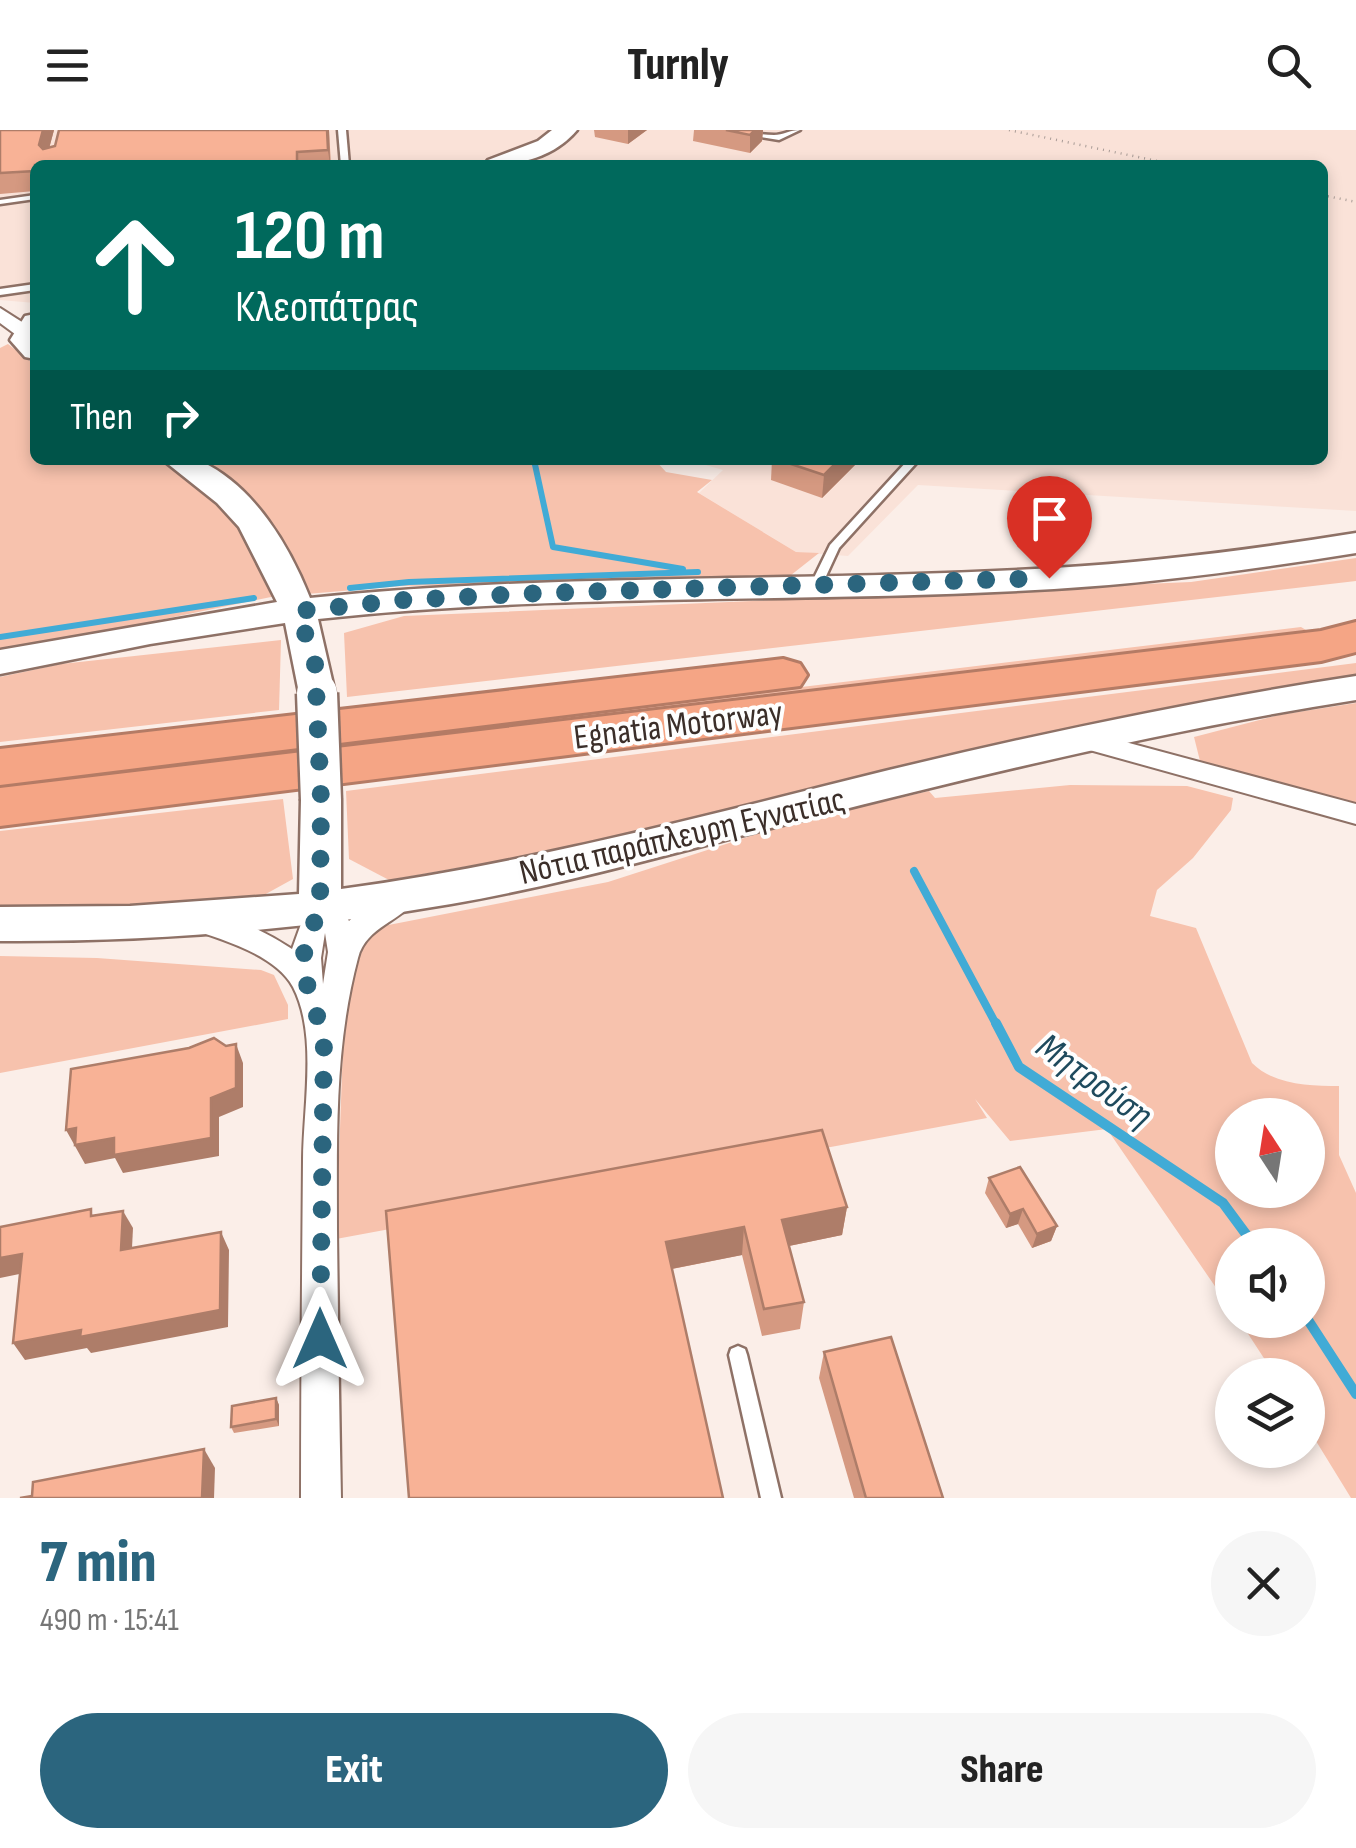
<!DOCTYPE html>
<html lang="en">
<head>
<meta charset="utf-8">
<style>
	:root { --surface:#fff; --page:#f6f6f6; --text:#222; --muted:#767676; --accent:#2b657e }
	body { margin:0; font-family:"Sofia Sans Condensed",sans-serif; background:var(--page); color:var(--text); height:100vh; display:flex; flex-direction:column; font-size:38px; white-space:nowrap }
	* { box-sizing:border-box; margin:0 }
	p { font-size:32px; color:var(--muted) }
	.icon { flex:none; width:55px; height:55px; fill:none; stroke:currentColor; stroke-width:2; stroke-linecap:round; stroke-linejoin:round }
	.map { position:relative; height:1368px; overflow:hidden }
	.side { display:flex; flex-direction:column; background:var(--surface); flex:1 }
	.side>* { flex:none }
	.guide { position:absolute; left:30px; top:30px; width:1298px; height:305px; border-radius:15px; box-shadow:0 5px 15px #0003; background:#00695c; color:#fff; overflow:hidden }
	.needle { width:65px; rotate:348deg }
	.buttons { position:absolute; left:1215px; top:968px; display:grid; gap:20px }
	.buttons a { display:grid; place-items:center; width:110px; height:110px; border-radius:50%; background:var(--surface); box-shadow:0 5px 15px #0003; font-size:50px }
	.pin { position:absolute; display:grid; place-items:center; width:85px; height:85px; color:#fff; margin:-102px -42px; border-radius:50% 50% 50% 0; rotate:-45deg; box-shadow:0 0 10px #0007 }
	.pin .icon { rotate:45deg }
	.me { position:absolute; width:110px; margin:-55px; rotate:0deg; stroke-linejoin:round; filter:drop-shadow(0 0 8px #0008) }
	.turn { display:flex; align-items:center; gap:35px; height:210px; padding:0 40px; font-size:45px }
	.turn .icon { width:130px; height:130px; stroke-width:2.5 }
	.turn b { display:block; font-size:70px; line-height:85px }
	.then { display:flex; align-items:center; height:95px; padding:0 40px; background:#0003; gap:20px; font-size:38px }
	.round { display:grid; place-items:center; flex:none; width:105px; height:105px; border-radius:52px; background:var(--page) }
	.overview { display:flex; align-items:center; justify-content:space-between; height:170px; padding:0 40px }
	h1 { font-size:60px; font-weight:800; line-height:75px; color:var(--accent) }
	.cta { display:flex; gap:20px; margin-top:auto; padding:20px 40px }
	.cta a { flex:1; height:115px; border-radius:60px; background:var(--accent); color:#fff; font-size:40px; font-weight:800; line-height:115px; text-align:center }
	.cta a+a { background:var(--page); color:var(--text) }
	header { display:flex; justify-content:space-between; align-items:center; height:130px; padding:0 40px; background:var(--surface); font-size:45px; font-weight:800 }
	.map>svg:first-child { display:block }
	.built { fill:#fae2d8 }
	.green { fill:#f7c2ad; fill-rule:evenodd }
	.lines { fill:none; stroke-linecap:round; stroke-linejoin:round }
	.stream-far2 { stroke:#41abd6; stroke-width:6 }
	.stream-far1 { stroke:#41abd6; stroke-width:8 }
	.stream { stroke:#41abd6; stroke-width:10 }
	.lane-casing { stroke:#8e7166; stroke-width:5 }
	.street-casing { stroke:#8e7166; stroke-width:4 }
	.secondary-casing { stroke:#8e7166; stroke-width:5 }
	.highway-casing { stroke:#b47b65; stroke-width:6 }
	.path { stroke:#a89b96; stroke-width:2.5; stroke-dasharray:1 5; stroke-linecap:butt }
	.lane { fill:#fff; fill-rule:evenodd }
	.street { fill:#fff; fill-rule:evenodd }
	.secondary { fill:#fff; fill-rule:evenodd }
	.highway { fill:#f5a585; fill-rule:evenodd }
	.secondary-bridge-casing { stroke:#8e7166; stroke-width:45; stroke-linecap:butt }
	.secondary-bridge { stroke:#fff; stroke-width:40 }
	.wall { fill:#d59981 }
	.shaded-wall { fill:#ae7d69 }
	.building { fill:#f8b296; stroke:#ae7d69; stroke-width:2.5 }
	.route { stroke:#2b657e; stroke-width:18; stroke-dasharray:0 32.4 }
	.labels { text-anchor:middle; stroke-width:8; stroke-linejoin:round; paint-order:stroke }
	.street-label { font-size:35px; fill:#3b2e29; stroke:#fefefe }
	.water-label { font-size:38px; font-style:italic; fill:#1e4a5d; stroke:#fefefe }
</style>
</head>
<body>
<header><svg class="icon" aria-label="menu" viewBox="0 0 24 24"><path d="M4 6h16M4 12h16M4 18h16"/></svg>Turnly<svg class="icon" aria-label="search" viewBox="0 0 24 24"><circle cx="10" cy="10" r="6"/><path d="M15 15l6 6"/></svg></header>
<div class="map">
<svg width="1356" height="1368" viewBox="0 0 1356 1368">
	<rect width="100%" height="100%" fill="#fbeee8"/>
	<path class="built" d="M0 0H1356V381L918 355 848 426 796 422 699 363 723 340 688 330H1322V35H35V173L0 170Z"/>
	<g class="green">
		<path d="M8 214 35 235V330H655L666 342 712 350 697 362 796 422 819 423 786 449 401 456 271 467 0 523V218Z"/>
		<path d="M1356 428V451L347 567 344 503 404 486 1191 452Z"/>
		<path d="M1301 497 1311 503 0 662V653Z"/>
		<path d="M281 510 279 580 0 612V547L61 534Z"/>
		<path d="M1356 533V552L675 700 389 750 349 729 346 661Z"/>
		<path d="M1356 573V675L1200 631 1194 607 1279 585Z"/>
		<path d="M1070 655 1187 656 1233 668 1231 680 1193 728 1157 760 1150 786 1196 798 1252 933C1274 955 1310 956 1339 956V1025L1356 1063V1368H1351L1308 1298V1245H1275L1239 1190H1308V1115H1232V1181L1107 999 1010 1011 975 969 987 988 336 1109 346 833 363 800 608 752 788 694 929 661 935 668ZM1232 985H1308V1060H1232Z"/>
		<path d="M283 669 293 749 253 771 0 787V701Z"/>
		<path d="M0 826 97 828 261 840 274 845 288 875V889L0 943Z"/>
	</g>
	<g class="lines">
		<g class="stream-far2">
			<path d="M534 330 553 417 683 439"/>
			<path d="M350 458 409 452 698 442"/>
			<path d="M0 507 254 468"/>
		</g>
		<path class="stream-far1" d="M914 741 997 896"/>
		<g class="stream">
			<path d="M996 893 1019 937 1223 1073 1254 1115"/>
			<path d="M1308 1190 1356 1264"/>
		</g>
		<defs>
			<g id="lane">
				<path d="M338 0H346L349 35H341Z"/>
				<path d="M719 0C738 0 756 5 774 5 783 5 790 0 800 0L779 10Z"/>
				<path d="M35 65V69L0 74V70Z"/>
				<path d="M35 154V160L0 165V159Z"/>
				<path d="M908 330H919L839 418 821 457H813L811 454 830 415Z"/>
				<path d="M738 1216 745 1219 747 1225 781 1368H761L729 1225 731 1219Z"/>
			</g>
			<g id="street">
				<path d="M0 178 33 199V207H19L0 193Z"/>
				<path d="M1077 599 1356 674V694L1068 614 1064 608 1068 602Z"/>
				<path d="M400 758 410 761 415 769C403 791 366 796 358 828 334 918 337 1008 337 1101 338 1190 339 1279 341 1368H301C301 1256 302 1143 303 1031 303 978 318 905 293 857 275 824 220 809 188 798L183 790 188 782C213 774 269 804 292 819L310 769C328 763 340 775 349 791L371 771ZM325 803 328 822 323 854 321 828Z"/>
			</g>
			<g id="secondary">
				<path d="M552 0H577C553 28 520 35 484 35L488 30 538 11Z"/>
				<path d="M35 184V229L25 227 10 210 25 186Z"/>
				<path d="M163 330C175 330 192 327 202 332 254 356 290 417 310 468 557 442 806 453 1054 438 1156 432 1256 419 1356 403V423C1256 439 1156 453 1054 459 809 474 563 462 318 489L335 563 330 572 317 575 304 572 299 563 285 493 150 514 0 544V520L277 472 239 397 217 373Z"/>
				<path d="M1356 546V570C1172 599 991 642 810 688 691 718 572 753 451 774 301 800 152 812 0 811V777L130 776 299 764 301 670 307 660 321 656 335 660 341 670V759C527 734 707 685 889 640 1043 603 1198 570 1356 546Z"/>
			</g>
			<g id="highway">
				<path d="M1356 492V522L1321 531 0 696V658L1321 501Z"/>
				<path d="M783 529 800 534 807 545 800 556 0 655V619Z"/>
			</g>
		</defs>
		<use href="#lane" class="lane-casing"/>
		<use href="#street" class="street-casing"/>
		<use href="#secondary" class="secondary-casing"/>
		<use href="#highway" class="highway-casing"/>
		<g class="path">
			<path d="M1009 0 1176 35"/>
			<path d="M1322 65 1356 72"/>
		</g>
		<use href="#lane" class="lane"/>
		<use href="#street" class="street"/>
		<use href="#secondary" class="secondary"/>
		<use href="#highway" class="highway"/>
		<defs>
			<path id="secondary-bridge" d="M317 563 321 670"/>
		</defs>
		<use href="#secondary-bridge" class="secondary-bridge-casing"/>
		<use href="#secondary-bridge" class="secondary-bridge"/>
	</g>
	<g class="wall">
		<path d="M0 0H54L49 18 329 0 331 35H35V61L0 64Z"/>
		<path d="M594 0H647L628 14 595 7Z"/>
		<path d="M694 0H763L762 11 750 23 693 11Z"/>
		<path d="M772 330H860L822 368 771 350Z"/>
		<path d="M989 1048 1057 1096 1051 1111 1032 1118 1018 1094 1006 1098 985 1063Z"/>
		<path d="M847 1077 842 1105 789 1116 804 1172 800 1199 762 1206 742 1125 672 1139 386 1081Z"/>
		<path d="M824 1222 943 1368H854L819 1248Z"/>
		<path d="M276 1268 279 1275V1296L234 1303 231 1297Z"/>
	</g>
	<g class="shaded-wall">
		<path d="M43 0H54L45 34 39 15Z"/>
		<path d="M327 0H329L330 35 328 20Z"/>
		<path d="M628 0H647L628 14Z"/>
		<path d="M755 0H763L762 11 750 23V5Z"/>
		<path d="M839 330H860L822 368 824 345Z"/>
		<path d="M236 914 243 933V977L219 987V1026L123 1043 115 1028 85 1034 66 1000 211 968Z"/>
		<path d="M847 1077 842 1105 779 1118 782 1090Z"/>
		<path d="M1023 1079 1018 1094 1006 1098 1010 1084Z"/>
		<path d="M123 1081 133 1098 131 1138 121 1120Z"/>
		<path d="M1057 1096 1051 1111 1032 1118 1037 1104Z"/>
		<path d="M744 1097 742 1125 666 1140V1112Z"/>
		<path d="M221 1102 229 1120 228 1197 91 1223 87 1218 25 1230 13 1213 81 1200Z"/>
		<path d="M22 1124 34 1141 0 1148V1128Z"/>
		<path d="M276 1268 279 1275V1296L276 1289Z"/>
		<path d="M204 1319 215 1338 214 1368H202Z"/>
	</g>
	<g class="building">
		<path d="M0 0H43L39 15 43 19 55 16 59 0H327L328 20 297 22V35H35V41L0 43Z"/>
		<path d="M726 0H755L750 5Z"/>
		<path d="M779 330H839L824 345Z"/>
		<path d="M214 908 226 916 236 914V958L211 968V1008L114 1025V1008L75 1015 76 998 66 1000 71 939 189 918Z"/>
		<path d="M822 1000 847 1077 782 1090 804 1172 764 1179 744 1097 666 1112 723 1368H409L386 1081Z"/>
		<path d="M1020 1037 1057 1096 1037 1104 1023 1079 1010 1084 989 1048Z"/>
		<path d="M91 1079V1086L123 1081 121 1120 221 1102 220 1180 80 1207 81 1200 13 1213 22 1124 0 1128V1097Z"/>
		<path d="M891 1207 943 1368H866L824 1222Z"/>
		<path d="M276 1268V1289L231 1297 232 1276Z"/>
		<path d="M204 1319 202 1368H20L32 1366 33 1352Z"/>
	</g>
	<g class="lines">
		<path class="route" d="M320 1209 324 908 306 851 304 820 320 777 321 670 315 534 298 481 404 470 541 463 1049 448"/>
	</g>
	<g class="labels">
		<g class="street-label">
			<text transform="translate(678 594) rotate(-7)" y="12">Egnatia Motorway</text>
			<text transform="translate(682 705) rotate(-13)" y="12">Νότια παράπλευρη Εγνατίας</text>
		</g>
		<g class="water-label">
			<text transform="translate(1095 950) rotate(36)" y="13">Μητρούση</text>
		</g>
	</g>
</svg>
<div class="buttons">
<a><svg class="needle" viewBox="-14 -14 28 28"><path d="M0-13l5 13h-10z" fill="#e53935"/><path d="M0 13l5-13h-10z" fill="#767676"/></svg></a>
<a><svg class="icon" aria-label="sound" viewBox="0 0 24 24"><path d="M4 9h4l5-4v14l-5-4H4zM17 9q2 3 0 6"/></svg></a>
<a><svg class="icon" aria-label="layers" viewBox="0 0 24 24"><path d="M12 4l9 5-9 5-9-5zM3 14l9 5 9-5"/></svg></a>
</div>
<div class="pin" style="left:1049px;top:448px;background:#d93025"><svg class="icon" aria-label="arrive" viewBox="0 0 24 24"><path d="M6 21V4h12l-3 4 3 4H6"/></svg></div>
<svg class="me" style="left:320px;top:1209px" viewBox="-20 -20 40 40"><path d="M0-17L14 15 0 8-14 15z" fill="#2b657e" stroke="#fff" stroke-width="4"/></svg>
<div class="guide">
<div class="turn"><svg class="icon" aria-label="ahead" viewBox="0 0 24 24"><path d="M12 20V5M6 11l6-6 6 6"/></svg><div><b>120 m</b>Κλεοπάτρας</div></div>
<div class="then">Then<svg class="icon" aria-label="right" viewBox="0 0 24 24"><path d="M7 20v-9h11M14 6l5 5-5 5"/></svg></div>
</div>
</div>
<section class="side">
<div class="overview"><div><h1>7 min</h1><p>490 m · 15:41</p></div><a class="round"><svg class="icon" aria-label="close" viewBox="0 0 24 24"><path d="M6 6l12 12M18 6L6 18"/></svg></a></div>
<div class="cta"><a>Exit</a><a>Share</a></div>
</section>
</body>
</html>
